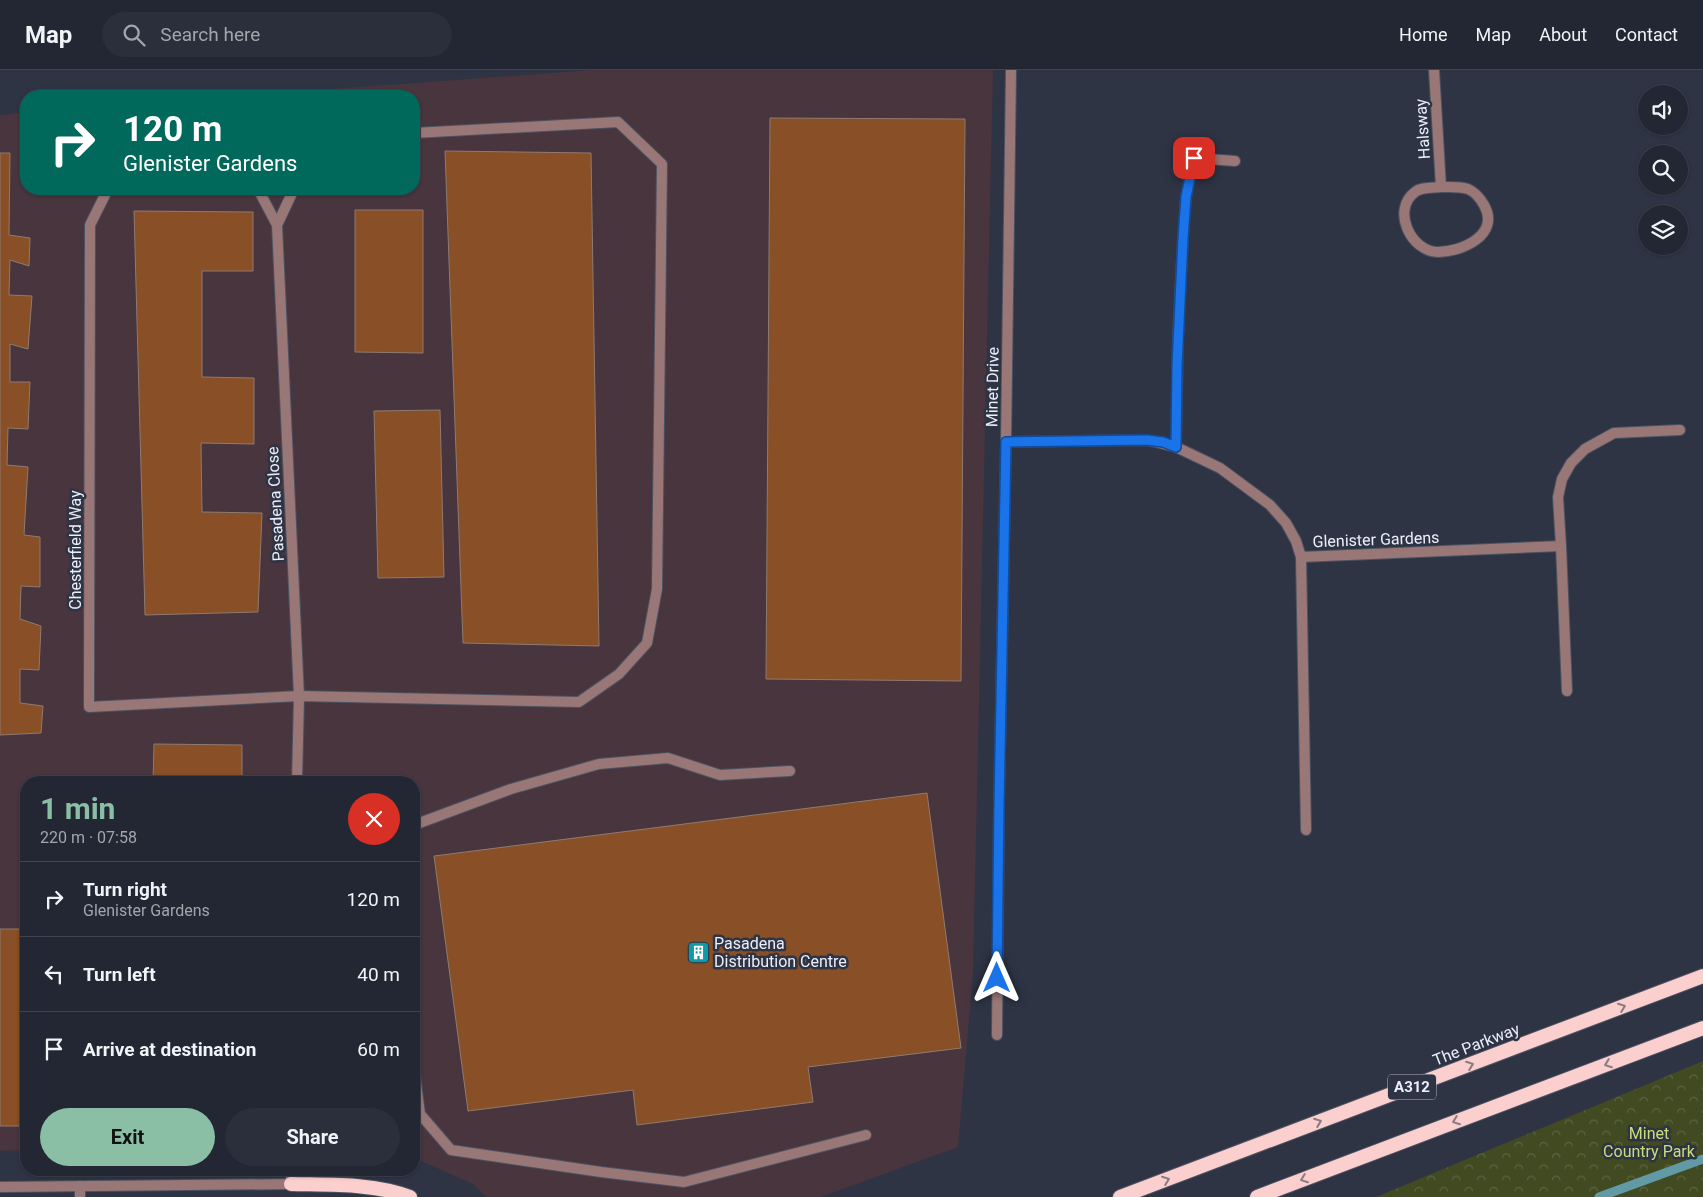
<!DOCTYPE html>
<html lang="en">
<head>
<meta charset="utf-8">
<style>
	:root { --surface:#222733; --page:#2a2f3b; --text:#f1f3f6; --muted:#a2a5ac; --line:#3f444e; --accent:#8abfa5 }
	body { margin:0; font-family:Roboto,sans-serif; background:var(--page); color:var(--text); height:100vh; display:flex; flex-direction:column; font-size:19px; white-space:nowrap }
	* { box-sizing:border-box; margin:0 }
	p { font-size:16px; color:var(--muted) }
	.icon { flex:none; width:28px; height:28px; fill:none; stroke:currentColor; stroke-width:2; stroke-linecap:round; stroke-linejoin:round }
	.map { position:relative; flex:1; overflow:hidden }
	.sheet { position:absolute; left:20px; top:706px; width:400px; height:400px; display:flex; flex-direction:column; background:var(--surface); border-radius:20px; box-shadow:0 1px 4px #0004,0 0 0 1px var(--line) }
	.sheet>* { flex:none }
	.top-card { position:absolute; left:20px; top:20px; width:400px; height:105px; border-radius:20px; box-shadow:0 1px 4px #0004,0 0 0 1px var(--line); background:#00695c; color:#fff; overflow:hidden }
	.tools { position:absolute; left:1638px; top:15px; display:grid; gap:10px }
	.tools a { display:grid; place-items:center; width:50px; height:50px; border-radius:50%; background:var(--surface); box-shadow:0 1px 4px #0004,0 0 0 1px var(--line); font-size:25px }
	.pin { position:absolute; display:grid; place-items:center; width:42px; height:42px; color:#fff; margin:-21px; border-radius:10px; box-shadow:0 2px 8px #0006 }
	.me { position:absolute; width:55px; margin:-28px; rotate:0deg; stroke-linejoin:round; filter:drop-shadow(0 0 4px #0008) }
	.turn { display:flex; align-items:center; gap:18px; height:105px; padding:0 20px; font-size:22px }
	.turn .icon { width:65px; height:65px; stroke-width:2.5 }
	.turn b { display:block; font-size:35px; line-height:42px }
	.round { display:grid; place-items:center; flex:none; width:52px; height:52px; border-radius:26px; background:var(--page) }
	.head { display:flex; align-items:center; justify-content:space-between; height:85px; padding:0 20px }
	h1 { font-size:30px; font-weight:700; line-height:38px; color:var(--accent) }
	.button { display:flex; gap:10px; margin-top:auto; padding:10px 20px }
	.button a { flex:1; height:58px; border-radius:30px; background:var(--accent); color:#111; font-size:20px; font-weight:700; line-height:58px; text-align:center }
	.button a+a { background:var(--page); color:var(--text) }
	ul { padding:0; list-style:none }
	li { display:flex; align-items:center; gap:15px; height:75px; padding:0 20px; border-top:1px solid var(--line) }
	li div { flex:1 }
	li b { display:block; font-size:19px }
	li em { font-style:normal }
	header { display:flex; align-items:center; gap:30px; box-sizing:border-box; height:70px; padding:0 25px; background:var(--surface); border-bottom:1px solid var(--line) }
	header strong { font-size:24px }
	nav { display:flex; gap:28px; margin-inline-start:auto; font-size:18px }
	.search { width:350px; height:45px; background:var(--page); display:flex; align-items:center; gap:12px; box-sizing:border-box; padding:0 18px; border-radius:28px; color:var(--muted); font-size:19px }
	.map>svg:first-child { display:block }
	.industrial { fill:#48353d }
	.forest { fill:url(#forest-crowns) }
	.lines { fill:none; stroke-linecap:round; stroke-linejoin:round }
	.stream { stroke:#619aa5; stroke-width:9 }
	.building { fill:#894f26; stroke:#8f7b70 }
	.service-casing { stroke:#4c5261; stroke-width:12 }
	.minor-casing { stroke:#4c5261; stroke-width:12 }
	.tertiary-casing { stroke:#4c5261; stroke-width:12 }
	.trunk-casing { stroke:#4c5261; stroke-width:16 }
	.service { stroke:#997776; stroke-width:10 }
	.minor { stroke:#997776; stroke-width:10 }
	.tertiary { stroke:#997776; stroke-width:10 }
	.trunk { stroke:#fbcfce; stroke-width:14 }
	.oneway { stroke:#8a7a82 }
	.route-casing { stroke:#114b97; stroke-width:12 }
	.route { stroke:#1a73e8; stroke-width:9 }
	.labels { text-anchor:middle; stroke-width:5; stroke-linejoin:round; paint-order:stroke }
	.shield { fill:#2e3444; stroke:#b2b7c3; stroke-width:1 }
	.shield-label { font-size:15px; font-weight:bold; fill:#ebeffa }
	.street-label { font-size:16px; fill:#ebeffa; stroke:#2e3444 }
	.poi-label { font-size:16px; fill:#ebeffa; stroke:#2e3444; text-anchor:start }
	.park-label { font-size:16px; fill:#c9dd7b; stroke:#2e3444 }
</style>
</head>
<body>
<header>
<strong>Map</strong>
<div class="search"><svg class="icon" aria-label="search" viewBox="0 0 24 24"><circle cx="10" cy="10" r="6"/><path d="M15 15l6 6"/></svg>Search here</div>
<nav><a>Home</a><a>Map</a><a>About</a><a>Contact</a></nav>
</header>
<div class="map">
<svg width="1703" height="1127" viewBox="0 0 1703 1127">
	<defs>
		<pattern id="forest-crowns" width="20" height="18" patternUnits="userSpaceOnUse" patternTransform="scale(1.25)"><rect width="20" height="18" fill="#414a21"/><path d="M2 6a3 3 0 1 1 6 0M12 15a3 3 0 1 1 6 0" fill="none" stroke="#5d6442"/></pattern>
	</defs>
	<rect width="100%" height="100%" fill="#2e3444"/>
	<path class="industrial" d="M592 0H993L973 904 958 1077 821 1127H486L473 1114 421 1091 414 1090V712H26V1080L0 1081V45L26 42V119H414V26H236Z"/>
	<path class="forest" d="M1703 991V1127H1376Z"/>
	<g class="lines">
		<path class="stream" d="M1599 1127 1703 1089"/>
	</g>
	<g class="building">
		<path d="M770 48 965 49 961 611 766 609Z"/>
		<path d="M445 81 591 83 599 576 463 573Z"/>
		<path d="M0 83H10L9 165 30 168 29 196 10 190 9 225 32 226 28 279 10 274V312H30L28 359 8 358 7 395 28 397 24 465 40 467V517L21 516 20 549 41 556 39 600 20 599V633L43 636 41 663 0 665Z"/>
		<path d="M355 140H423V283L355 282Z"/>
		<path d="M134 141 253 142V201H202V307L254 308V374L201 373 202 442 262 443 258 542 145 545Z"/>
		<path d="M440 340 444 507 378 508 374 341Z"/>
		<path d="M154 674 242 675V712H153Z"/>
		<path d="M927 723 961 978 808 997 813 1032 637 1055 633 1020 468 1041 434 786Z"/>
		<rect x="0" y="859" width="26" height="197"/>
	</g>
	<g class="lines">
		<defs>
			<g id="service">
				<path d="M1301 487 1306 760"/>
				<path d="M414 755 511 719 599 694 668 688 720 705 790 701"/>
				<path d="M414 998 420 1044 451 1080 601 1102 684 1112 866 1065"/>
				<path d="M80 1116V1127"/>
			</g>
			<g id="minor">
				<path d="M1434 0 1441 117"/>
				<path d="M1441 117C1450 117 1459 116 1468 119 1475 122 1480 128 1484 135 1501 165 1461 182 1438 182 1411 182 1391 140 1415 122 1421 117 1433 118 1441 117Z"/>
				<path d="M108 119 90 155 89 637 299 626 579 632 619 604 647 573 657 519 662 94 618 52 414 63"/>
				<path d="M258 119 277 155 299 626 297 712"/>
				<path d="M277 155 294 119"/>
				<path d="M1006 372 1147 370 1176 377 1220 398 1270 435 1286 453 1296 471 1301 487 1561 476 1558 427 1562 409 1571 393 1585 379 1614 363 1680 360"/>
				<path d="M1176 377 1178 266 1183 168 1186 127 1194 88 1235 91"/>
				<path d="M1561 476 1567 621"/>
				<path d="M997 965 999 735 1006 372 1011 0"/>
				<path d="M291 1114V1100"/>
			</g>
			<path id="tertiary" d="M0 1117 291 1114"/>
			<g id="trunk">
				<path d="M291 1114C330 1115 373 1113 410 1127"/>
				<path d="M1120 1127 1703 906"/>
				<path d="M1257 1127 1703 958"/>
			</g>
		</defs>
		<use href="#service" class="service-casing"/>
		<use href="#minor" class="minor-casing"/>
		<use href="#tertiary" class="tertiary-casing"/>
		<use href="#trunk" class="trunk-casing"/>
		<use href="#service" class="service"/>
		<use href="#minor" class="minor"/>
		<use href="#tertiary" class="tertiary"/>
		<use href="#trunk" class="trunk"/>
	</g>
	<defs><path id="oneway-chevron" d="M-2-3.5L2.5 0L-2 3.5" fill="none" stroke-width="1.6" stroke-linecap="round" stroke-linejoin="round" transform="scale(1.25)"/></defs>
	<g class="oneway">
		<use href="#oneway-chevron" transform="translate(1622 937) rotate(-21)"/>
		<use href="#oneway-chevron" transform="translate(1608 994) rotate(159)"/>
		<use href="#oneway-chevron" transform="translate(1470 995) rotate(-21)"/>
		<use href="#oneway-chevron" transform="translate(1456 1051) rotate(159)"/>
		<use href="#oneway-chevron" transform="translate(1318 1052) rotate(-21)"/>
		<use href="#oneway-chevron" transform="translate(1304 1109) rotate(159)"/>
		<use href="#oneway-chevron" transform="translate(1166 1110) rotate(-21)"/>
	</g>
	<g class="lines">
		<defs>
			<path id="route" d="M997 908 999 736 1006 372 1147 370 1163 372 1176 377 1177 296 1183 168 1186 127 1194 88"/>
		</defs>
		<use href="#route" class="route-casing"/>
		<use href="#route" class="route"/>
	</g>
	<defs>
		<symbol id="building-square" viewBox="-11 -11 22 22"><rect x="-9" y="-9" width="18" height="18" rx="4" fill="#0f9aa8" stroke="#2e3444"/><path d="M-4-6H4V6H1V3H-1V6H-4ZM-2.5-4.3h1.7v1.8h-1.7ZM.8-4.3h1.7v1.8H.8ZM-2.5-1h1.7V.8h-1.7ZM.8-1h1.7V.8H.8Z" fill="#fff"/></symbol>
	</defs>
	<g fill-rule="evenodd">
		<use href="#building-square" x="686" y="870" width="25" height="25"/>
	</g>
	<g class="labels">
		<rect class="shield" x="1388" y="1004.5" width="48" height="25" rx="4"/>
		<g class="shield-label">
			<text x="1412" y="1022">A312</text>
		</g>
		<g class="street-label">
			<text transform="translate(1422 59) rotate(-94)" y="6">Halsway</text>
			<text transform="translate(992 317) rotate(-89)" y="6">Minet Drive</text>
			<text transform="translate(275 434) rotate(-93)" y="6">Pasadena Close</text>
			<text transform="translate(1376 469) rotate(-2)" y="6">Glenister Gardens</text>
			<text transform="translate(75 480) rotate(-90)" y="6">Chesterfield Way</text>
			<text transform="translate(1476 974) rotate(-21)" y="6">The Parkway</text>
		</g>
		<g class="poi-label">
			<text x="714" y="879">Pasadena<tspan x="714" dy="18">Distribution Centre</tspan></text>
		</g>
		<g class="park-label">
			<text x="1649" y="1069">Minet<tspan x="1649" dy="18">Country Park</tspan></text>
		</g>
	</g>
</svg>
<div class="tools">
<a><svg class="icon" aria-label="sound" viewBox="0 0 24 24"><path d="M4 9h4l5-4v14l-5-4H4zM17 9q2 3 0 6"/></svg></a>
<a><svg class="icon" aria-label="search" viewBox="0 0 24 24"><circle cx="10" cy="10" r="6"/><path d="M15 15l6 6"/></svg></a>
<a><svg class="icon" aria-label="layers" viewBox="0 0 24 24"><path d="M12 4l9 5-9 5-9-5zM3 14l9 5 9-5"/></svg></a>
</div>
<div class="pin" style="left:1194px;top:88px;background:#d93025"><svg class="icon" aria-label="arrive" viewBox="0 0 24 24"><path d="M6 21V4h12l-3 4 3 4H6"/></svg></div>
<svg class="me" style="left:997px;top:908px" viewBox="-20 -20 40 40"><path d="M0-17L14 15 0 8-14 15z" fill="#1a73e8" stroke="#fff" stroke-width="4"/></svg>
<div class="top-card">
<div class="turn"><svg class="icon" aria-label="right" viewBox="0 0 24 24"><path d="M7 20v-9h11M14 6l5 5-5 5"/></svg><div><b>120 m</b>Glenister Gardens</div></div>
</div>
<section class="sheet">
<div class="head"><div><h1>1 min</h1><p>220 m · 07:58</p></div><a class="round" style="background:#d93025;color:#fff"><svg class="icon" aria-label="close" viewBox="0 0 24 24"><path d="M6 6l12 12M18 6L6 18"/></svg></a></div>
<ul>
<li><svg class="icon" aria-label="right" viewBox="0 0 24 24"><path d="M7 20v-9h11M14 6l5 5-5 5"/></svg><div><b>Turn right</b><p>Glenister Gardens</p></div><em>120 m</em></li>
<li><svg class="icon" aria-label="left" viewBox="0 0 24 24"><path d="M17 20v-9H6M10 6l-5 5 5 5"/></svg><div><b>Turn left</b></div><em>40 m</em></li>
<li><svg class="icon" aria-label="arrive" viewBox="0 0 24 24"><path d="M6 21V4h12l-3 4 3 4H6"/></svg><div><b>Arrive at destination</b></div><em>60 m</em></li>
</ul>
<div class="button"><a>Exit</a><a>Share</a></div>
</section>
</div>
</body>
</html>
